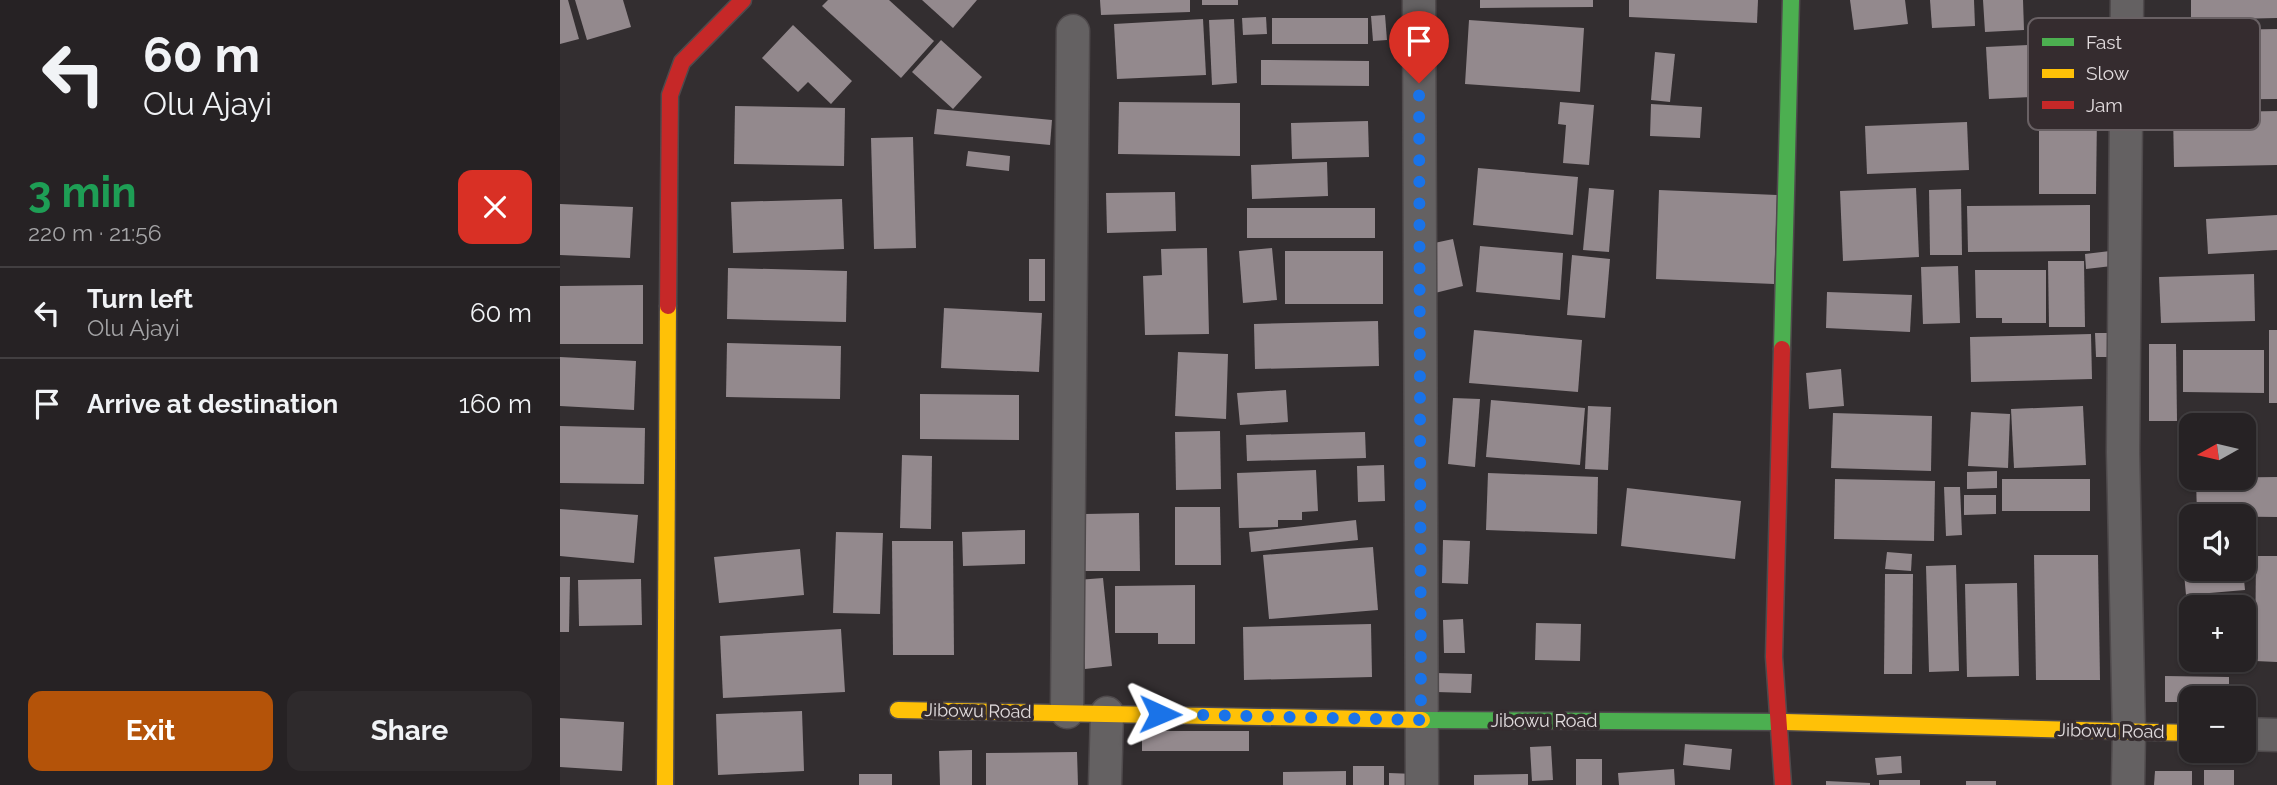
<!DOCTYPE html>
<html lang="en">
<head>
<meta charset="utf-8">
<style>
	:root { --surface:#262224; --page:#2e2a2c; --text:#f1f3f6; --muted:#a4a4a6; --line:#423f41; --accent:#b45309 }
	body { margin:0; font-family:Raleway,sans-serif; background:var(--page); color:var(--text); height:100vh; display:flex; flex-direction:column; font-size:26px; white-space:nowrap }
	* { box-sizing:border-box; margin:0 }
	p { font-size:23px; color:var(--muted) }
	.icon { flex:none; width:38px; height:38px; fill:none; stroke:currentColor; stroke-width:2; stroke-linecap:round; stroke-linejoin:round }
	.map { position:relative; flex:1; overflow:hidden }
	.panel { display:flex; flex-direction:column; background:var(--surface); width:560px }
	.panel>* { flex:none }
	.banner { background:#262224; color:var(--text); overflow:hidden }
	.needle { width:46px; rotate:262deg }
	.tools { position:absolute; left:1619px; top:413px; display:grid; gap:14px }
	.tools a { display:grid; place-items:center; width:77px; height:77px; border-radius:14px; background:var(--surface); box-shadow:0 2px 5px #0004,0 0 0 2px var(--line); font-size:35px }
	.pin { position:absolute; display:grid; place-items:center; width:60px; height:60px; color:#fff; margin:-72px -30px; border-radius:50% 50% 50% 0; rotate:-45deg; box-shadow:0 0 7px #0007 }
	.pin .icon { rotate:45deg }
	.me { position:absolute; width:77px; margin:-38px; rotate:91deg; stroke-linejoin:round; filter:drop-shadow(0 0 5px #0008) }
	.turn { display:flex; align-items:center; gap:24px; height:147px; padding:0 28px; font-size:32px }
	.turn .icon { width:91px; height:91px; stroke-width:2.5 }
	.turn b { display:block; font-size:49px; line-height:60px }
	.round { display:grid; place-items:center; flex:none; width:74px; height:74px; border-radius:14px; background:var(--page) }
	.summary { display:flex; align-items:center; justify-content:space-between; height:119px; padding:0 28px }
	h1 { font-size:42px; font-weight:700; line-height:52px; color:#1e9e55 }
	.primary-button { display:flex; gap:14px; margin-top:auto; padding:14px 28px }
	.primary-button a { flex:1; height:80px; border-radius:14px; background:var(--accent); color:#fff; font-size:28px; font-weight:700; line-height:80px; text-align:center }
	.primary-button a+a { background:var(--page); color:var(--text) }
	ul { padding:0; list-style:none }
	li { display:flex; align-items:center; gap:21px; height:91px; padding:0 28px; border-top:2px solid var(--line) }
	li div { flex:1 }
	li b { display:block; font-size:26px }
	li em { font-style:normal }
	main { display:flex; flex:1; min-height:0 }
	.map>svg:first-child { display:block }
	.building { fill:#93898d }
	.lines { fill:none; stroke-linecap:round; stroke-linejoin:round }
	.street-casing { stroke:#4f4a4c; stroke-width:35 }
	.fast-casing { stroke:#4f4a4c; stroke-width:19 }
	.slow-casing { stroke:#4f4a4c; stroke-width:19 }
	.jam-casing { stroke:#4f4a4c; stroke-width:19 }
	.street { stroke:#646162; stroke-width:32 }
	.fast { stroke:#4caf50; stroke-width:16 }
	.slow { stroke:#ffc107; stroke-width:16 }
	.jam { stroke:#c62828; stroke-width:16 }
	.route { stroke:#1a73e8; stroke-width:12; stroke-dasharray:0 21.6 }
	.labels { text-anchor:middle; stroke-width:7; stroke-linejoin:round; paint-order:stroke }
	.street-label { font-size:18px; fill:#e2dcde; stroke:#352c2f }
	.key { fill:#352c2f; stroke:#696164; stroke-width:2 }
	.key-label { font-size:19px; fill:#e2dcde }
</style>
</head>
<body>
<main>
<section class="panel">
<div class="banner">
<div class="turn"><svg class="icon" aria-label="left" viewBox="0 0 24 24"><path d="M17 20v-9H6M10 6l-5 5 5 5"/></svg><div><b>60 m</b>Olu Ajayi</div></div>
</div>
<div class="summary"><div><h1>3 min</h1><p>220 m · 21:56</p></div><a class="round" style="background:#d93025;color:#fff"><svg class="icon" aria-label="close" viewBox="0 0 24 24"><path d="M6 6l12 12M18 6L6 18"/></svg></a></div>
<ul>
<li><svg class="icon" aria-label="left" viewBox="0 0 24 24"><path d="M17 20v-9H6M10 6l-5 5 5 5"/></svg><div><b>Turn left</b><p>Olu Ajayi</p></div><em>60 m</em></li>
<li><svg class="icon" aria-label="arrive" viewBox="0 0 24 24"><path d="M6 21V4h12l-3 4 3 4H6"/></svg><div><b>Arrive at destination</b></div><em>160 m</em></li>
</ul>
<div class="primary-button"><a>Exit</a><a>Share</a></div>
</section>
<div class="map">
<svg width="1717" height="785" viewBox="0 0 1717 785">
	<rect width="100%" height="100%" fill="#332e30"/>
	<g class="building">
		<path d="M0 0H8L19 39 0 44Z"/>
		<path d="M15 0H63L71 27 27 40Z"/>
		<path d="M268 0H329L374 41 341 78 262 6Z"/>
		<path d="M362 0H417L393 28Z"/>
		<path d="M540 0H630V12L541 15Z"/>
		<rect x="642" y="0" width="36" height="5"/>
		<path d="M920 0H1033V7L920 8Z"/>
		<path d="M1069 0H1198L1197 23 1069 17Z"/>
		<path d="M1290 0H1345L1348 24 1294 30Z"/>
		<path d="M1370 0H1414L1415 26 1372 28Z"/>
		<path d="M1423 0H1463L1464 30 1425 32Z"/>
		<path d="M1631 0H1717V18L1631 20Z"/>
		<path d="M825 15 827 40 813 41 811 16Z"/>
		<path d="M706 17 707 34 683 35 682 18Z"/>
		<rect x="712" y="18" width="96" height="26"/>
		<path d="M643 19 646 75 557 79 554 24Z"/>
		<path d="M674 19 677 83 652 85 649 20Z"/>
		<path d="M909 20 1024 28 1020 92 905 84Z"/>
		<path d="M233 25 292 81 271 104 248 82 238 92 202 58Z"/>
		<path d="M1717 29V99L1605 100 1603 31Z"/>
		<path d="M381 40 422 77 393 109 352 72Z"/>
		<path d="M1468 45 1471 97 1429 99 1426 47Z"/>
		<path d="M1095 52 1115 54 1110 102 1091 100Z"/>
		<path d="M701 60 809 61V86L701 85Z"/>
		<path d="M559 102 680 103V156L558 154Z"/>
		<path d="M1000 102 1034 105 1029 165 1003 163 1006 125 998 124Z"/>
		<path d="M1091 104 1142 107 1140 138 1090 136Z"/>
		<path d="M175 106 285 108 284 166 174 164Z"/>
		<path d="M377 109 492 120 490 145 374 134Z"/>
		<path d="M1717 111V165L1614 167 1613 113Z"/>
		<path d="M1479 113 1537 114 1536 194H1479Z"/>
		<path d="M808 121 809 157 732 159 731 123Z"/>
		<path d="M1407 122 1409 170 1307 174 1305 126Z"/>
		<path d="M353 137 356 248 314 249 311 138Z"/>
		<path d="M408 151 450 156 449 171 406 166Z"/>
		<path d="M767 162 768 196 692 199 691 165Z"/>
		<path d="M918 168 1018 177 1013 235 913 225Z"/>
		<path d="M1029 188 1054 190 1049 252 1023 250Z"/>
		<path d="M1356 188 1359 257 1283 261 1280 191Z"/>
		<path d="M1401 189 1402 255H1370L1369 190Z"/>
		<path d="M1099 190 1217 195 1214 284 1096 279Z"/>
		<path d="M615 192 616 231 547 233 546 193Z"/>
		<path d="M282 199 284 249 173 253 171 202Z"/>
		<path d="M0 204 73 207 70 258 0 255Z"/>
		<path d="M1530 205V251L1408 252 1407 206Z"/>
		<rect x="687" y="208" width="128" height="30"/>
		<path d="M1717 215V250L1648 254 1646 219Z"/>
		<path d="M893 239 903 286 875 293 865 245Z"/>
		<path d="M920 246 1003 253 1000 300 916 292Z"/>
		<path d="M647 248 649 334 585 335 583 276 602 275 601 249Z"/>
		<path d="M712 248 717 300 683 303 679 251Z"/>
		<rect x="725" y="251" width="98" height="53"/>
		<path d="M1550 251 1552 266 1526 269 1525 254Z"/>
		<path d="M1012 255 1050 259 1045 318 1007 315Z"/>
		<rect x="469" y="259" width="16" height="42"/>
		<path d="M1488 261H1524L1525 327H1489Z"/>
		<path d="M1398 266 1400 323 1363 324 1361 267Z"/>
		<path d="M168 268 287 271 286 322 167 319Z"/>
		<path d="M1415 270H1486V323H1442V318H1416Z"/>
		<path d="M1694 274 1695 321 1601 323 1599 277Z"/>
		<path d="M83 285V344H0V286Z"/>
		<path d="M1267 292 1352 295 1350 332 1266 328Z"/>
		<path d="M384 308 482 313 479 372 381 368Z"/>
		<path d="M818 321 819 366 695 369 694 324Z"/>
		<path d="M914 330 1022 340 1018 392 909 383Z"/>
		<rect x="1709" y="330" width="8" height="73"/>
		<path d="M1535 333H1553L1554 357H1536Z"/>
		<path d="M1531 334 1532 379 1411 382 1410 337Z"/>
		<path d="M167 343 281 346 280 399 166 397Z"/>
		<path d="M1589 344H1616L1617 421H1589Z"/>
		<path d="M1623 350H1704V393L1623 392Z"/>
		<path d="M618 352 668 354 666 419 615 416Z"/>
		<path d="M0 357 76 361 74 410 0 406Z"/>
		<path d="M1281 369 1284 406 1249 409 1246 373Z"/>
		<path d="M726 390 728 422 680 425 677 393Z"/>
		<path d="M360 394 459 395V440L360 439Z"/>
		<path d="M893 398 920 399 915 467 888 464Z"/>
		<path d="M931 400 1025 408 1020 465 926 457Z"/>
		<path d="M1028 406 1051 407 1048 470 1025 469Z"/>
		<path d="M1523 406 1526 465 1454 468 1451 409Z"/>
		<path d="M1411 412 1450 414 1448 468 1408 466Z"/>
		<path d="M1273 413 1372 416 1371 471 1271 468Z"/>
		<path d="M0 426 85 428 84 484 0 483Z"/>
		<path d="M660 431 661 489 616 490 615 432Z"/>
		<path d="M805 432 806 458 687 461 686 435Z"/>
		<path d="M342 455 372 456 371 529 340 528Z"/>
		<path d="M824 465 825 501 798 502 797 466Z"/>
		<path d="M756 470 758 511 742 512V520H718V527L679 528 677 473Z"/>
		<path d="M1437 471V488L1407 489V472Z"/>
		<path d="M928 473 1038 477 1037 534 926 530Z"/>
		<path d="M1717 477V517L1637 516 1636 478Z"/>
		<path d="M1275 479 1375 481 1374 541 1274 539Z"/>
		<rect x="1442" y="479" width="88" height="32"/>
		<path d="M1384 487H1400L1402 535 1386 536Z"/>
		<path d="M1067 488 1181 501 1175 559 1061 546Z"/>
		<path d="M1404 495H1436V514L1404 515Z"/>
		<path d="M615 507H660L661 565H615Z"/>
		<path d="M0 509 78 515 74 563 0 556Z"/>
		<path d="M579 513 580 571H525V514Z"/>
		<path d="M796 520 798 540 691 552 689 532Z"/>
		<path d="M465 530V564L403 566 402 532Z"/>
		<path d="M276 532 323 533 320 614 273 613Z"/>
		<path d="M883 540 910 541 908 584 882 583Z"/>
		<path d="M332 541H393L394 655H333Z"/>
		<path d="M813 547 818 610 709 619 703 555Z"/>
		<path d="M240 549 244 595 159 603 154 557Z"/>
		<path d="M1631 551V569H1683L1685 590 1626 595 1622 552Z"/>
		<path d="M1327 552 1352 554 1351 571 1325 569Z"/>
		<path d="M1474 555H1538L1540 680H1476Z"/>
		<path d="M1696 556H1717V662L1695 661Z"/>
		<path d="M1396 565 1399 671 1369 672 1366 566Z"/>
		<path d="M1325 574H1353L1352 674H1324Z"/>
		<path d="M0 577H10L9 632H0Z"/>
		<path d="M543 578 552 666 525 669 517 580Z"/>
		<path d="M81 579 82 625 19 626 18 580Z"/>
		<path d="M1457 583 1459 676 1407 677 1405 584Z"/>
		<path d="M635 585V644H598V633H555V586Z"/>
		<path d="M903 619 905 653H884L883 620Z"/>
		<path d="M976 623 1021 624 1020 661 975 660Z"/>
		<path d="M811 624 812 677 684 680 683 627Z"/>
		<path d="M281 629 285 692 163 698 160 636Z"/>
		<path d="M876 673 912 674 911 693 876 692Z"/>
		<path d="M1605 676 1669 677V698H1631V702H1605Z"/>
		<path d="M242 711 244 771 158 775 156 714Z"/>
		<path d="M0 718 64 722 62 771 0 767Z"/>
		<rect x="582" y="731" width="107" height="20"/>
		<path d="M1125 744 1172 749 1170 770 1123 765Z"/>
		<path d="M991 746 993 780 972 781 970 747Z"/>
		<path d="M412 750V785H380L379 751Z"/>
		<path d="M517 752 518 785H426V753Z"/>
		<path d="M1341 756 1342 773 1317 775 1315 758Z"/>
		<rect x="1016" y="759" width="26" height="26"/>
		<rect x="793" y="766" width="31" height="19"/>
		<path d="M1114 769 1115 785H1059L1058 773Z"/>
		<rect x="1644" y="770" width="30" height="15"/>
		<path d="M786 771V785H723V772Z"/>
		<path d="M1595 771H1632V785H1594Z"/>
		<path d="M829 773 855 774 854 785H829Z"/>
		<rect x="299" y="774" width="33" height="11"/>
		<path d="M968 774V785H914V775Z"/>
		<rect x="1319" y="780" width="41" height="5"/>
		<path d="M1266 781 1310 783V785H1266Z"/>
		<rect x="1406" y="781" width="30" height="4"/>
	</g>
	<g class="lines">
		<defs>
			<g id="street">
				<path d="M859 0 862 785"/>
				<path d="M1567 0 1563 452 1569 732 1568 785"/>
				<path d="M507 712 513 31"/>
				<path d="M1684 734 1717 735"/>
				<path d="M545 785 547 713"/>
			</g>
			<g id="fast">
				<path d="M1222 349 1231 0"/>
				<path d="M862 720 1225 722"/>
			</g>
			<g id="slow">
				<path d="M338 710 862 720"/>
				<path d="M1225 722 1631 733"/>
				<path d="M105 785 108 306"/>
			</g>
			<g id="jam">
				<path d="M108 306 110 95 122 62 183 0"/>
				<path d="M1222 349 1214 657 1223 785"/>
			</g>
		</defs>
		<use href="#street" class="street-casing"/>
		<use href="#fast" class="fast-casing"/>
		<use href="#slow" class="slow-casing"/>
		<use href="#jam" class="jam-casing"/>
		<use href="#street" class="street"/>
		<use href="#fast" class="fast"/>
		<use href="#slow" class="slow"/>
		<use href="#jam" class="jam"/>
	</g>
	<g class="lines">
		<path class="route" d="M600 714 861 720 859 83"/>
	</g>
	<g class="labels">
		<g class="street-label">
			<text transform="translate(418 711) rotate(1)" y="6">Jibowu Road</text>
			<text x="984" y="727">Jibowu Road</text>
			<text transform="translate(1551 731) rotate(1)" y="6">Jibowu Road</text>
		</g>
	</g>
	<rect x="1468" y="18" width="232" height="112" rx="10" class="key"/>
	<rect x="1482" y="38" width="32" height="8" fill="#4caf50"/>
	<rect x="1482" y="69" width="32" height="9" fill="#ffc107"/>
	<rect x="1482" y="101" width="32" height="8" fill="#c62828"/>
	<g class="key-label">
		<text x="1526" y="49">Fast</text>
		<text x="1526" y="80">Slow</text>
		<text x="1526" y="112">Jam</text>
	</g>
</svg>
<div class="tools">
<a><svg class="needle" viewBox="-14 -14 28 28"><path d="M0-13l5 13h-10z" fill="#e53935"/><path d="M0 13l5-13h-10z" fill="#a4a4a6"/></svg></a>
<a><svg class="icon" aria-label="sound" viewBox="0 0 24 24"><path d="M4 9h4l5-4v14l-5-4H4zM17 9q2 3 0 6"/></svg></a>
<a>+</a>
<a>−</a>
</div>
<div class="pin" style="left:859px;top:83px;background:#d93025"><svg class="icon" aria-label="arrive" viewBox="0 0 24 24"><path d="M6 21V4h12l-3 4 3 4H6"/></svg></div>
<svg class="me" style="left:600px;top:714px" viewBox="-20 -20 40 40"><path d="M0-17L14 15 0 8-14 15z" fill="#1a73e8" stroke="#fff" stroke-width="4"/></svg>
</div>
</main>
</body>
</html>
